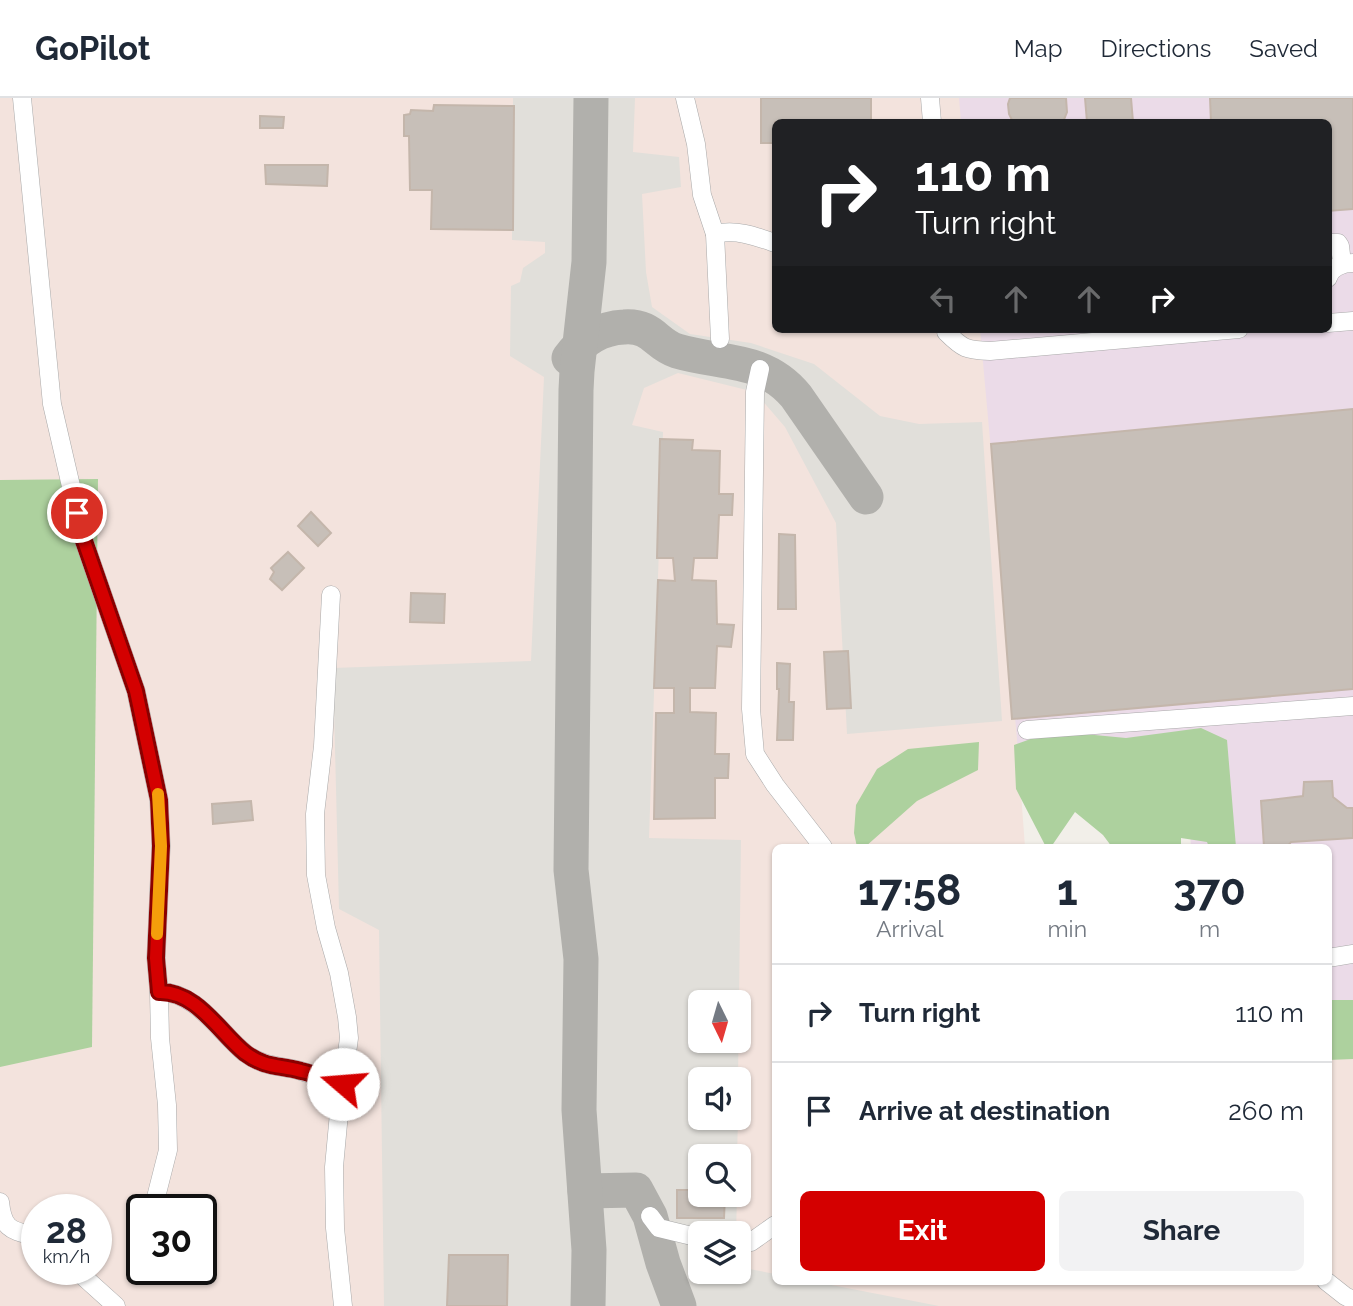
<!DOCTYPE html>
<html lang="en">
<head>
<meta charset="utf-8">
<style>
	:root { --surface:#fff; --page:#f2f2f3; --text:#1f2937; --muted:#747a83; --line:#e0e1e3; --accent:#d40000 }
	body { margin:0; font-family:Raleway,sans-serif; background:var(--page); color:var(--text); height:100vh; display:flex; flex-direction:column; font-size:26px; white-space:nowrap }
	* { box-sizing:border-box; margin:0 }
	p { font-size:23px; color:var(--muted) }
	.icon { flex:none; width:38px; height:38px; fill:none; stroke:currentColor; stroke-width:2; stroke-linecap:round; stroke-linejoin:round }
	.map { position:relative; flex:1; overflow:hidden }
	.side { position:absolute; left:772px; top:746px; width:560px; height:441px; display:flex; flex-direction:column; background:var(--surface); border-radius:10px; box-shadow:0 2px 5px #0004 }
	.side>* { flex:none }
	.banner { position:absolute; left:772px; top:21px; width:560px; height:214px; border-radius:10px; box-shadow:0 2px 5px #0004; background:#202124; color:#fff; overflow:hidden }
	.needle { width:46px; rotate:175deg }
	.buttons { position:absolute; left:688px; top:892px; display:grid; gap:14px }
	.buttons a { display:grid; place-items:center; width:63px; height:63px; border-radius:10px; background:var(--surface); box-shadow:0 2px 5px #0004; font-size:35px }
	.speed { position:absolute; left:21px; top:1096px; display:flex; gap:14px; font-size:35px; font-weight:700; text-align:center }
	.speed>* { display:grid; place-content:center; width:91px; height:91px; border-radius:50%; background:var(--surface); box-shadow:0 2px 5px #0004; line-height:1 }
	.speed small { font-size:18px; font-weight:400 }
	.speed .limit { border:4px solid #111; border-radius:10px; background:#fff; color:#111 }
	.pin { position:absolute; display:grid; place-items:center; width:60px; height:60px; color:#fff; margin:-30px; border:4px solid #fff; border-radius:50%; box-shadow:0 2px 7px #0007 }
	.me { position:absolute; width:77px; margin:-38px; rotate:288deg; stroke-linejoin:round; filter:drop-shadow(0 0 5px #0008) }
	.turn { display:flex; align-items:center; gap:24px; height:147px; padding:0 28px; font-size:32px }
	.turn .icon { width:91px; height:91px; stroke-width:2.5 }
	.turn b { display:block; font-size:49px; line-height:60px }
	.lanes { display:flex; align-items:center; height:66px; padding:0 28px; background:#0003; justify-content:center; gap:35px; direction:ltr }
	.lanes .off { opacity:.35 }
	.eta { display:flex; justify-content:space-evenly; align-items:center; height:119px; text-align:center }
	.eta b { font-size:42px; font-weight:700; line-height:49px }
	.button { display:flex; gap:14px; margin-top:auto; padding:14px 28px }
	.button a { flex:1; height:80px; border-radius:10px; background:var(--accent); color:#fff; font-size:28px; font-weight:700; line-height:80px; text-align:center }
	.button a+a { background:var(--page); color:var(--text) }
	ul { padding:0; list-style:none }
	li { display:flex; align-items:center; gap:21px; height:98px; padding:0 28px; border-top:2px solid var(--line) }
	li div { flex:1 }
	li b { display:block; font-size:26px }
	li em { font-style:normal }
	header { display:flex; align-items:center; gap:42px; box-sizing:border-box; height:98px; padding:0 35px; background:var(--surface); border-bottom:2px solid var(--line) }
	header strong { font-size:33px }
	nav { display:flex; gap:38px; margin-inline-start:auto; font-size:24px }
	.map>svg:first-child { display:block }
	.industrial { fill:#ebdbe8; fill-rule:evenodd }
	.military { fill:#f3e3dd; fill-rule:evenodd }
	.airport { fill:#e1dfda; fill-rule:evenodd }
	.forest { fill:#add19e }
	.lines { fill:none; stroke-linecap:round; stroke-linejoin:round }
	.taxiway { stroke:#b1b0ac; stroke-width:35 }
	.building { fill:#c7bfb8; stroke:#c4b6ab; stroke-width:2 }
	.minor-casing { stroke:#a9a9a9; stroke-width:19 }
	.minor { stroke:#fff; stroke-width:18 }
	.route-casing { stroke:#8a0000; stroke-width:18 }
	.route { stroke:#d40000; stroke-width:12 }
	.slow { stroke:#f59e0b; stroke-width:12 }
</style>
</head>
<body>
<header>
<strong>GoPilot</strong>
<nav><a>Map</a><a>Directions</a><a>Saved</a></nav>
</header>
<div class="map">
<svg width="1353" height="1208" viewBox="0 0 1353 1208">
	<rect width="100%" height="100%" fill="#f2efe9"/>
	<path class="industrial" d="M641 0H1353V923L1328 925V749H1191L1184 650 838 673 639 205ZM775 24H1328V231H775Z"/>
	<path class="military" d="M0 0H959L961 24H775V231H980L1017 641 1025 749H775V1183H1328V955L1353 954V1208H0ZM700 905H738V943H700ZM700 982H738V1020H700ZM700 1059H738V1097H700ZM37 1111H96V1171H37ZM142 1111H201V1171H142ZM700 1136H738V1174H700Z"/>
	<path class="airport" d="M513 0H635L633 54 679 59 681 89 642 96 646 174 652 209 690 236 751 245 814 266 880 318 919 326 982 324 1002 623 847 636 836 425 785 329 755 294 678 275 644 290 632 327 663 334 649 740 741 742 738 982H700V1020H738L737 1059H700V1097H737L736 1136H700V1174H738L739 1169 775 1176V1183H811L939 1208H384L379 832 339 811 333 570 531 563 544 279 510 258 511 188 520 184 523 170 545 155V144L512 142ZM700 905H738V943H700Z"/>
	<g class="forest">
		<path d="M98 381 92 949 0 969V382Z"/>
		<path d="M1201 630 1227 642 1236 749H1209L1207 744 1181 740V749H1112L1103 737 1075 714 1051 749H1046L1016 691 1014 647 1053 633 1126 640Z"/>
		<path d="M979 644 978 672 917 703 865 749H857L854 735 856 707 877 671 908 651Z"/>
		<path d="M1328 902H1353V961L1328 962Z"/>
	</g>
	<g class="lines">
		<g class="taxiway">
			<path d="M569 260C582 242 601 230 624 229 653 227 655 246 677 253 721 266 764 259 796 298L866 399"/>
			<path d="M585 1093 636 1092 650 1118 663 1165 679 1208"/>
			<path d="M588 1208 589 1152 579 1012 581 861 571 772 576 292 577 273 589 164 591 0"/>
		</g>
	</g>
	<g class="building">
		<path d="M761 0H871V24H775V45H761Z"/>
		<path d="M1010 0H1066L1067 14 1063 24H1013L1009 16 1008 6Z"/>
		<path d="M1085 0H1131L1133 24H1087Z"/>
		<path d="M1210 0H1353V111L1328 113V24H1211Z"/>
		<path d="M434 7 514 8 513 132 431 131 432 92H410L409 38H404V17L410 16 411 12 433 13Z"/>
		<path d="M260 18 284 19 283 30H260Z"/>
		<path d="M265 67H328L327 88 266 86Z"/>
		<path d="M1353 311V591L1012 621 991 346Z"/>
		<path d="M660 341 693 342 692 352 720 353 719 396H733L732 417H719L717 460H694L692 482 716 483 717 526 734 527 731 549 717 548 715 590H690V614L716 615 715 656H729L728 680H715V720L654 721 656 615H674V590H654L658 482 675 483 673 460H657Z"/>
		<path d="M311 414 331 435 318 448 298 428Z"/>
		<path d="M779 436 795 437 796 511H778Z"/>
		<path d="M288 454 304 470 282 492 270 481 274 474 271 470Z"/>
		<path d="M411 495 445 496 444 525 410 524Z"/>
		<path d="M848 553 851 610 827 611 824 554Z"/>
		<path d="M777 565 790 566 789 604H794L793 642H777L779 591H777Z"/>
		<path d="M1332 683 1333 699 1347 710H1353V740L1291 744 1287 749H1264L1261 703 1303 698 1304 684Z"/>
		<path d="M251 703 253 722 213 726 212 706Z"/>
		<path d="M677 1092H700V1097H725L724 1120H677Z"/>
		<path d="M449 1157H508L507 1208H447Z"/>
	</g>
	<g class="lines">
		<defs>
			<g id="minor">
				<path d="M22 0 52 306 83 440 136 593 159 702 161 748 156 860 159 894 160 940 167 1007 168 1052 153 1111"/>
				<path d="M685 0 696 46 702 97 715 136 720 241"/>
				<path d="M930 0 932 24"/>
				<path d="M715 136C736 131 755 138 775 145"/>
				<path d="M1328 145H1338L1340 148 1342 165"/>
				<path d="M1328 180C1331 169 1343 165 1353 165"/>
				<path d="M1328 225 1353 223"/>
				<path d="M946 231V234C963 251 966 252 990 253L1239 231"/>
				<path d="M760 271 755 294 751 611 755 656 775 687 823 749"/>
				<path d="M331 497 323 648 315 716 316 777 326 830 339 875 347 919 349 940 339 1015 334 1069 335 1130 343 1208"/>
				<path d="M1027 632 1353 608"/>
				<path d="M1328 860 1353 856"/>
				<path d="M159 894C196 893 219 934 245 955 265 970 280 967 301 973 315 977 329 982 343 986"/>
				<path d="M0 1104C3 1133 12 1132 37 1139"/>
				<path d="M650 1118 659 1130 700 1140"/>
				<path d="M738 1145 751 1144 775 1127"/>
				<path d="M75 1171 116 1208"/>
				<path d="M1326 1183 1345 1198 1353 1202"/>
			</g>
		</defs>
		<use href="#minor" class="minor-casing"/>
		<use href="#minor" class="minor"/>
	</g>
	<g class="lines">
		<defs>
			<path id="route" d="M77 415 83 440 136 593 159 702 161 748 156 860 159 894C197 893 219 934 245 955 265 970 279 967 301 973 315 976 329 982 343 986"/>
		</defs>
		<use href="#route" class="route-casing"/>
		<use href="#route" class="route"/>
		<path class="slow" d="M157 836 161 748 158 696"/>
	</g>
</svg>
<div class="buttons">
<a><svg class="needle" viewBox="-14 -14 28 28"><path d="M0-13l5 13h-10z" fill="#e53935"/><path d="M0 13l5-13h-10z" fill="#747a83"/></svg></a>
<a><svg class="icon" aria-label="sound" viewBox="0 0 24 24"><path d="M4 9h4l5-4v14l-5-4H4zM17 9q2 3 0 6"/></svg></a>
<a><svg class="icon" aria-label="search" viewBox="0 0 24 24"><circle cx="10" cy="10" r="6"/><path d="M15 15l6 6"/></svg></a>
<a><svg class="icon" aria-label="layers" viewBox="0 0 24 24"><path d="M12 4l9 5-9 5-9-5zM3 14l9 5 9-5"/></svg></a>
</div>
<div class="speed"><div>28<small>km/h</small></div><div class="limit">30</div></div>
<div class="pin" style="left:77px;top:415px;background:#d93025"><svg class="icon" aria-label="arrive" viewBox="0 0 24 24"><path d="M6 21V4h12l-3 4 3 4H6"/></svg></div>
<svg class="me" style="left:343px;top:986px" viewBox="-20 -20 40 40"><circle r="19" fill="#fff"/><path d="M0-13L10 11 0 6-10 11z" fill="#d40000"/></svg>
<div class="banner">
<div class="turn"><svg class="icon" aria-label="right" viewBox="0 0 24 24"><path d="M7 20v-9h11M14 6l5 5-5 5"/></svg><div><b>110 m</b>Turn right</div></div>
<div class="lanes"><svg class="icon off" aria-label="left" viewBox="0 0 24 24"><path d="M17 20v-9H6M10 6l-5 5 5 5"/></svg><svg class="icon off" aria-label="ahead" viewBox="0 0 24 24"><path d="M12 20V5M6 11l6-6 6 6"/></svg><svg class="icon off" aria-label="ahead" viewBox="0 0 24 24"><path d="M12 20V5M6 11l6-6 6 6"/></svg><svg class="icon" aria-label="right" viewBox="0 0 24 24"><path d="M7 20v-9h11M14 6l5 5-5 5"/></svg></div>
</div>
<section class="side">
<div class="eta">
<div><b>17:58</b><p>Arrival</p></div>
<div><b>1</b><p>min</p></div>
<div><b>370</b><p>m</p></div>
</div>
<ul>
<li><svg class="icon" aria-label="right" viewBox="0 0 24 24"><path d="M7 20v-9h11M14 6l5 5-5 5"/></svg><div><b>Turn right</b></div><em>110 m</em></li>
<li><svg class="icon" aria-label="arrive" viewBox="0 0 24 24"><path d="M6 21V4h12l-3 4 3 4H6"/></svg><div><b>Arrive at destination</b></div><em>260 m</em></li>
</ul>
<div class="button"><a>Exit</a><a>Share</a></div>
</section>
</div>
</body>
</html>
